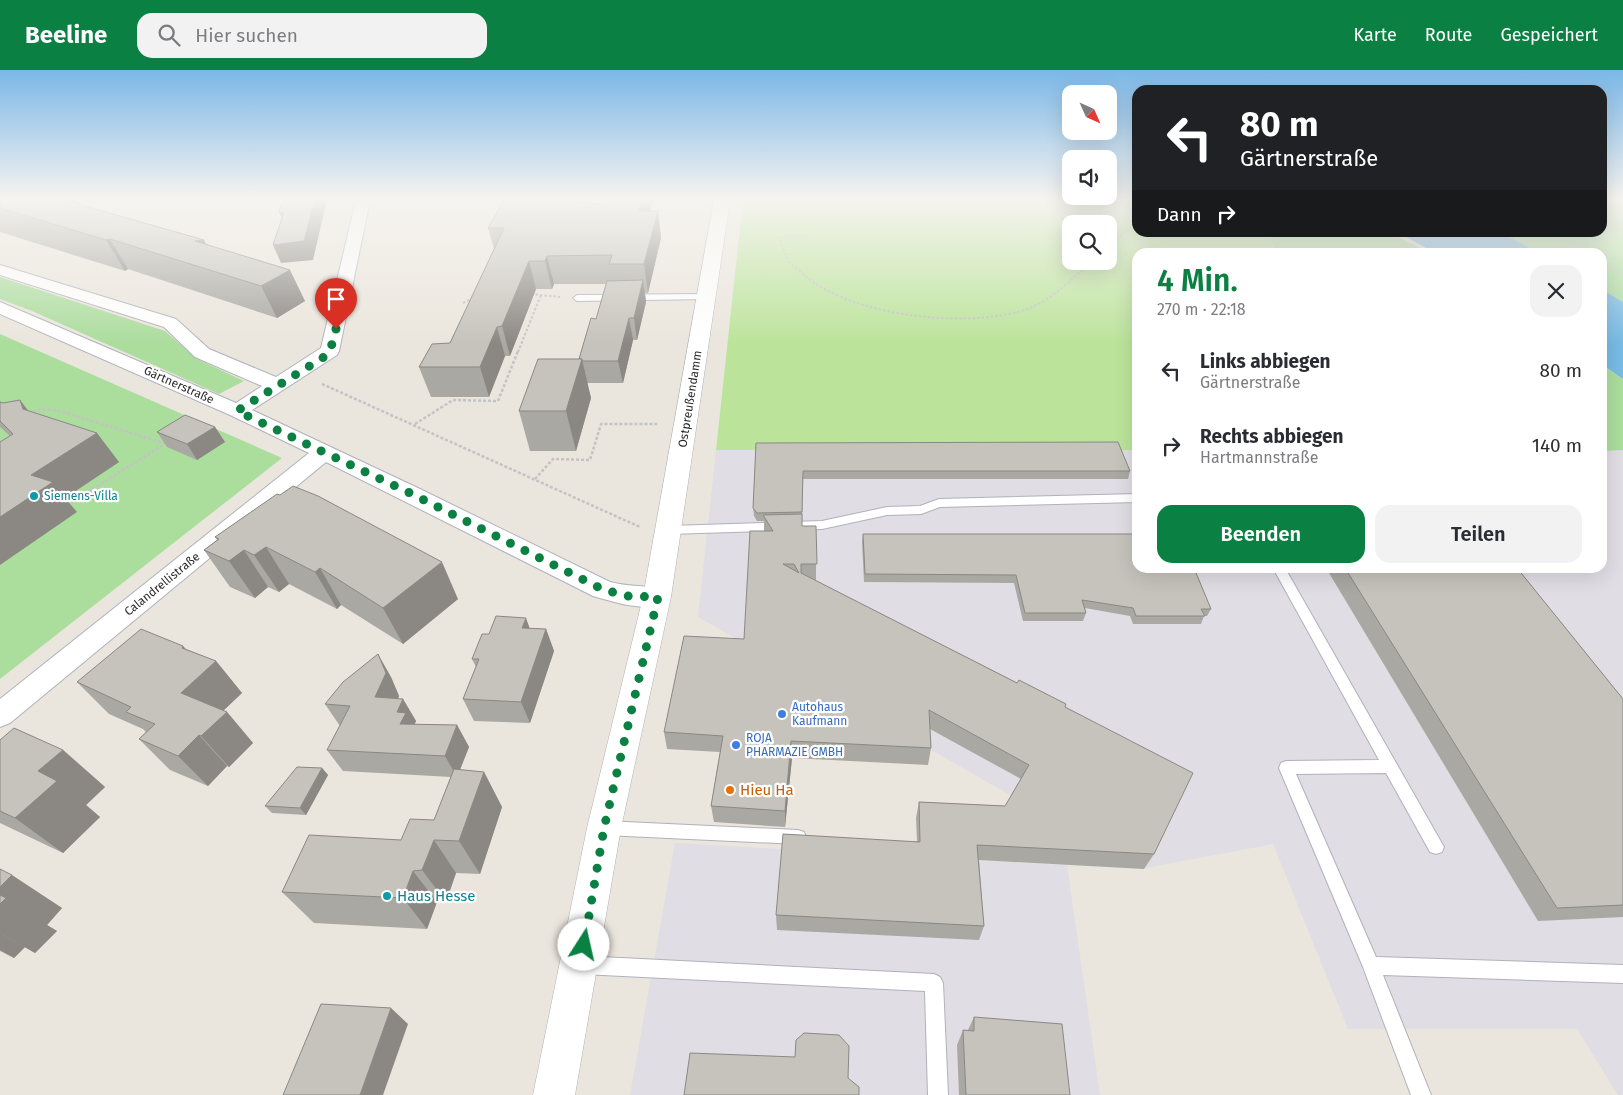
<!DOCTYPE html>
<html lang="de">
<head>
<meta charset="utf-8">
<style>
	:root { --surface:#fff; --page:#f2f2f3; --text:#2b2b33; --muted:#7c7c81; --accent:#0b8043 }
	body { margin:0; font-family:"Fira Sans",sans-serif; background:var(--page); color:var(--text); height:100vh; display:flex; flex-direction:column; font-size:19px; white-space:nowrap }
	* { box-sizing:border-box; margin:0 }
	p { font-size:16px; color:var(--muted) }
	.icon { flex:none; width:28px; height:28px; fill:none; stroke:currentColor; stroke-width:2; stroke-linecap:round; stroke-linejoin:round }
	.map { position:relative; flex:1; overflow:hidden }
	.panel { position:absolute; left:1132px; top:178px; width:475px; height:325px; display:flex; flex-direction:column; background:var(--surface); border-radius:15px; box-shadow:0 5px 20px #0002 }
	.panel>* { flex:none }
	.banner { position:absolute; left:1132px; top:15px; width:475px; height:152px; border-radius:15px; box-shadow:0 5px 20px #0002; background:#202124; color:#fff; overflow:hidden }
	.needle { width:32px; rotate:135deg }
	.fabs { position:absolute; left:1062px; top:15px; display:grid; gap:10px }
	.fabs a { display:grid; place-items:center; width:55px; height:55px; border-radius:10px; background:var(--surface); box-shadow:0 5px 20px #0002; font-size:25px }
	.pin { position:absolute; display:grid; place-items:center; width:42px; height:42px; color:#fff; margin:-51px -21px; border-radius:50% 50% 50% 0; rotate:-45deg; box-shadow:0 0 5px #0007 }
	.pin .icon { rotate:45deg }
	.me { position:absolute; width:55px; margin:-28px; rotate:10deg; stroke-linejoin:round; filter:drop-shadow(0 0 4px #0008) }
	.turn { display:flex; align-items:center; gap:18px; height:105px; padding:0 25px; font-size:22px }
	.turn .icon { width:65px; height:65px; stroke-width:2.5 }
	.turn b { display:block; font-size:35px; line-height:42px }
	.then { display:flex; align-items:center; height:48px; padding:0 25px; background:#0003; gap:10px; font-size:19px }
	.round { display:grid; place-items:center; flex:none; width:52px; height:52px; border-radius:15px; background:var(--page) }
	.headline { display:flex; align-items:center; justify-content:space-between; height:85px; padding:0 25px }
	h1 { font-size:30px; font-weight:600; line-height:38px; color:var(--accent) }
	.cta { display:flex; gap:10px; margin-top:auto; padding:10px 25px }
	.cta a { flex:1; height:58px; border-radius:15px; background:var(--accent); color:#fff; font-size:20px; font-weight:600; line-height:58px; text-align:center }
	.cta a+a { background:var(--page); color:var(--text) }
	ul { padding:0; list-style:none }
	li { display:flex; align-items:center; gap:15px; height:75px; padding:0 25px }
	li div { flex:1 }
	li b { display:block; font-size:19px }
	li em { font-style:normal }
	header { display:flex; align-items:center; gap:30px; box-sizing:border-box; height:70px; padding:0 25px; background:var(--accent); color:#fff }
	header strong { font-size:24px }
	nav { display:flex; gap:28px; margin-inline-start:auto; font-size:18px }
	.search { width:350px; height:45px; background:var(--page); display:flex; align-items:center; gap:12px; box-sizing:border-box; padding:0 18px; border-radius:15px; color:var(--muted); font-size:19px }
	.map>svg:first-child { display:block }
	.industrial { fill:#e0dde4 }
	.green { fill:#abdd9d }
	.pitch { fill:#bbe49a; fill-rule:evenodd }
	.water { fill:#78bbe5 }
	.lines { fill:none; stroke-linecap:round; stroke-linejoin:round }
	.lane-casing { stroke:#b0b1bc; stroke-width:2 }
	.street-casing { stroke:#b0b1bc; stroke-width:2 }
	.secondary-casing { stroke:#b0b1bc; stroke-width:1 }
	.path-far1 { stroke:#c3c3c3; stroke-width:2; stroke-dasharray:2.5 2; stroke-linecap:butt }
	.path { stroke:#c3c3c3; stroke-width:2.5; stroke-dasharray:3 2; stroke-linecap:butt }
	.lane { fill:#fff; fill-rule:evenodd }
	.street { fill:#fff; fill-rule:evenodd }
	.secondary { fill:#fff; fill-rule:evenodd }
	.wall { fill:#aaa8a2 }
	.shaded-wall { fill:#8b8884 }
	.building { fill:#c6c3bc; stroke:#8b8884; fill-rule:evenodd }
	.route { stroke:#0b8043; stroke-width:9; stroke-dasharray:0 16.2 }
	.culture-dot { fill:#0f9aa8; stroke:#fff; stroke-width:2 }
	.shop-dot { fill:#3f7fe0; stroke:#fff; stroke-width:2 }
	.food-dot { fill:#e8710a; stroke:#fff; stroke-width:2 }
	.labels { text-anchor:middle; stroke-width:4.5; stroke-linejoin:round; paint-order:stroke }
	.street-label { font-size:12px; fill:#2a2a2a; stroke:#fff }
	.culture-label { font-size:12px; fill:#0d838f; stroke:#fff; text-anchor:start }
	.shop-label { font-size:12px; fill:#366cbe; stroke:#fff; text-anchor:start }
	.near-food-label { font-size:15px; fill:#c56008; stroke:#fff; text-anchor:start }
	.near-culture-label { font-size:15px; fill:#0d838f; stroke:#fff; text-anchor:start }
</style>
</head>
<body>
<header>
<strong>Beeline</strong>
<div class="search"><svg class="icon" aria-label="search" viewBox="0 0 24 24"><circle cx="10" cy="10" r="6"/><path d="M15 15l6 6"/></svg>Hier suchen</div>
<nav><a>Karte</a><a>Route</a><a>Gespeichert</a></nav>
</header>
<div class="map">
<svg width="1623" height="1025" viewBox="0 0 1623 1025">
	<rect width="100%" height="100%" fill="#ebe6dd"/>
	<g class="industrial">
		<path d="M716 380H1137L1138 498H1602L1603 381 1623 380V1025H1618L1577 959H1348L1273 774 1140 799 698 547Z"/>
		<path d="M675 773 1067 795 1100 1025H630Z"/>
	</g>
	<g class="green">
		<path d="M1603 130H1623V232L1603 220 1602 182H1537L1502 163 1602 162Z"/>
		<path d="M1269 163H1390L1428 182H1275Z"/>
		<path d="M0 207 165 261 197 289 244 311 219 324 32 241 0 229Z"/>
		<path d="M0 264 282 388 0 609Z"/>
		<path d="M1603 295 1623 309V380L1603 381Z"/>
	</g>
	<path class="pitch" d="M743 130H1137L1138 162 1269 163 1275 182H1138L1137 380H716ZM1071 154H1109V191H1071Z"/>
	<g class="water">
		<path d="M1399 163H1502L1537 182H1433Z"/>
		<path d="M1603 220 1623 232V309L1603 295Z"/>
	</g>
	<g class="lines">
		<defs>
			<g id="lane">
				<path d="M706 224 710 227 709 229 577 231 573 228 577 225Z"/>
				<path d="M1138 424V432L940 437 921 444 887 445 822 459 669 464 663 460 669 456 822 451 887 437 920 436 939 429Z"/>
				<path d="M1273 498H1285L1444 777 1442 782 1436 784 1430 782 1386 703 1296 704 1376 887 1623 895V913L1383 905 1431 1025H1411L1363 897 1279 698 1281 693 1286 691 1379 690Z"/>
				<path d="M604 751 798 760 804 762 806 767 804 772 798 774 604 765 598 763 596 758 598 753Z"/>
				<path d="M582 886 934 904 940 907 943 913 948 1025H928L925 921 582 904 576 901 573 895 576 889Z"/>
			</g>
			<path id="street" d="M356 130H370L339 281 337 285 252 340 420 419 610 512C629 517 648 515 666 520L670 527 666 534C642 541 617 533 593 526L326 392 10 653 0 657V629L309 383 230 345 0 244V232L236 333 262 316 195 287 164 257 0 205V195L176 249 209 279 276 307 321 278Z"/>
			<path id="secondary" d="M714 130H730L671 527 621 758 575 1025H533L587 758 643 527Z"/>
		</defs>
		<use href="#lane" class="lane-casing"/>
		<use href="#street" class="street-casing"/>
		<use href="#secondary" class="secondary-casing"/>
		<g class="path-far1">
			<path d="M1602 144 1609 143 1611 138 1605 130"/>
			<path d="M1602 149 1623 154"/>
			<path d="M1602 151 1623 163"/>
			<path d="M1550 162 1586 182"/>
			<path d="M807 167H779C782 175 785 184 789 191 792 196 799 200 803 204 850 246 962 258 1021 241 1049 233 1071 210 1092 191"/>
			<path d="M1109 176 1138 152"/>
			<path d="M1602 192 1623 203"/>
			<path d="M531 224 560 227"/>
			<path d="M463 233 473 228"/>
			<path d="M518 282 541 225"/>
		</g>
		<g class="path">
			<path d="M322 314 640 457"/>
			<path d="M28 343 44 339 59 341 164 373"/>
			<path d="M415 354 453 330 498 331 518 281"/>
			<path d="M535 409 553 389 590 390 601 354H658"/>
			<path d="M67 435 168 372"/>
		</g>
		<use href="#lane" class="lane"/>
		<use href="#street" class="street"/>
		<use href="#secondary" class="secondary"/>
	</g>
	<g class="wall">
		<path d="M0 130 80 135 206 174 305 231 277 248 128 199 125 201 0 162Z"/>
		<path d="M650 141H658L661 168 648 223H645L646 232 637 270H633L623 313H587L591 328 576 381H530L519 341 579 289 596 249 606 214H554L552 219H536L510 286H505L489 327H431L419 297 450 273 494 179 488 158Z"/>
		<path d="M20 330 28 341 119 392 65 428 77 442 10 366 0 357V332L3 333Z"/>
		<path d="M215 357 225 372 197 390 167 377 157 362Z"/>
		<path d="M756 373 1130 401 1128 409H803L802 456H816V511L1065 637 1154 784 1144 799 979 790 984 856 979 870 777 860 776 845 917 771 916 748 919 732 1005 736 1021 709 930 659 931 678 928 695 792 688 785 757 714 752 711 736 720 682 667 679 664 662 744 569 764 461V451H757L754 446 753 438Z"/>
		<path d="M277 424 458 529 403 574 341 535 337 539 289 514 279 522 268 517 255 528 230 517 204 480 217 470 215 467Z"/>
		<path d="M863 464 1211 539 1207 546H1204L1201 554H1133L1130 546 1085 538 1086 543 1083 551H1023L1014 513 864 512 862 472Z"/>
		<path d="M1326 498H1517L1623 629V847L1538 851Z"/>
		<path d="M529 558 546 559 554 581 530 653 474 651 463 629 476 597 472 589 489 564Z"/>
		<path d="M183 576 186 579 216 591 242 623 223 641 227 642 253 673 229 697 227 696 208 716 170 700 139 669 146 662 143 659 109 644 77 612Z"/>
		<path d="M391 607 399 626 398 629H403L416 651 414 654 457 655 469 677 460 700 484 702 502 737 480 804 456 803 446 832H437L427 859 314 853 282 822 401 770 434 750 451 707 343 701 327 680 340 656 325 634Z"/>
		<path d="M0 670 63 680 105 717 86 735 100 747 63 783 0 753Z"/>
		<path d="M322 698 328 705 306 745 272 743 265 736Z"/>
		<path d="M0 799 62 838 47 855 57 861 35 883 25 877 14 888 0 881Z"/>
		<path d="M974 947 1070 1025H959L957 975 963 960H968Z"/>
	</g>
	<g class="shaded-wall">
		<path d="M53 130H77L88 148Z"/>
		<path d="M315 130H327L313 190 281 193 273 175Z"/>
		<path d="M642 130H653L643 168 639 141Z"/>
		<path d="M658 141 661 168 648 223 644 194Z"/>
		<path d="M279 142H284L287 160Z"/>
		<path d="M110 169 128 199 125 201 106 170Z"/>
		<path d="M204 170 220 200 195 171Z"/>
		<path d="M547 186 554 214 552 219 545 191Z"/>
		<path d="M529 191 536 219 510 286 502 256Z"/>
		<path d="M290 200 305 231 277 248 261 216Z"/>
		<path d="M643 210 646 232 637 270 634 248Z"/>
		<path d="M629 248 633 270 623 313 618 291Z"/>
		<path d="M497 257 505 286 489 327 480 297Z"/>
		<path d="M582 289 591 328 576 381 566 341Z"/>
		<path d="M20 330 42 359 23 339Z"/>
		<path d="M215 357 225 372 197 390 187 374Z"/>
		<path d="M97 363 119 392 65 428 77 442 0 495V447L31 405Z"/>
		<path d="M266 477 289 514 279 522 254 485Z"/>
		<path d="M244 480 268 517 255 528 229 491Z"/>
		<path d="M442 492 458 529 403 574 383 538Z"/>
		<path d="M320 498 341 535 337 539 315 502Z"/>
		<path d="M526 548 534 570 522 558Z"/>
		<path d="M546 559 554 581 530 653 521 632Z"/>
		<path d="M183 576 204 602 216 591 242 623 209 654 181 623 182 578Z"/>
		<path d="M378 584 391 607 399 626 389 649 375 627Z"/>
		<path d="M403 629 416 651 414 656 400 654 397 642Z"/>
		<path d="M227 642 253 673 229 697 201 666Z"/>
		<path d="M457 655 469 677 457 707 445 686Z"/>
		<path d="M199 665 227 696 208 716 178 686Z"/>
		<path d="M791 671 792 688 785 757V741Z"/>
		<path d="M63 680 105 717 86 735 100 747 63 783 15 748 38 701Z"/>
		<path d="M322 698 328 705 306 745 300 738Z"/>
		<path d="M484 702 502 737 480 804 459 771Z"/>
		<path d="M434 770 456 803 446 832 422 800Z"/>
		<path d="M413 801 437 832 427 859 403 828Z"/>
		<path d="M12 805 62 838 47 855 57 861 35 883 0 863V817Z"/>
		<path d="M0 863 25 877 14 888 0 880Z"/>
		<path d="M391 938 408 954 383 1025H360Z"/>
	</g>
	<g class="building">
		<path d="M0 130H64L204 170 195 171 290 200 261 216 110 169 106 170 0 138Z"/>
		<path d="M283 130H315L304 171 273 175 284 142H279Z"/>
		<path d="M504 130H567L603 135 605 130H642L639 141H658L644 194H609L612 185 547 186 545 191H529L502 256 497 257 480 297H419L432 274 450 273 504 158H488Z"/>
		<path d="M643 210 634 248H629L618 291H582V289H579L591 248 596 249 607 211Z"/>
		<path d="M538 289H582L566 341H519Z"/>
		<path d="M20 330 23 339 97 363 31 405 53 412 0 447V372L13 364 0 351V332L3 333Z"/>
		<path d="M185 345 215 357 187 374 157 362Z"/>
		<path d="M1118 372 1130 401H803L802 442 757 443 753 438 756 373Z"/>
		<path d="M293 416 318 426 442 492 383 538 320 498 315 502 266 477 254 485 244 480 229 491 204 480 219 469 215 467 277 424 280 425Z"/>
		<path d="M802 444V456H816L817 494H801V503L1017 613 1019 610 1066 634 1065 637 1193 703 1154 784 977 775 984 856 776 845 783 764 920 772 919 732 1005 736 1029 695 929 640 931 678 791 671 785 741 711 736 723 666 664 662 684 566 744 569 750 461H773L763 445ZM783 494H794L799 503Z"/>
		<path d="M863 464H1138V498H1194L1211 539H1201L1205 546H1136L1133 538 1082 530 1086 543H1025L1016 505 865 504Z"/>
		<path d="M1345 498H1517L1623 629V835L1557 838Z"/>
		<path d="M496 546 526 548 522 558 546 559 521 632 463 629 479 589H472L482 564H489Z"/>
		<path d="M141 559 183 576 182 578 216 591 181 623 227 642 201 666 199 665 178 686 139 669 155 654 126 642 131 637 77 612Z"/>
		<path d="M378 584 386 603 375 627 403 629 397 642 406 643 400 654 457 655 445 686 327 680 350 636 325 634 343 612Z"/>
		<path d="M14 658 63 680 38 701 57 711 15 748 0 741V670Z"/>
		<path d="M297 697 322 698 300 738 265 736Z"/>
		<path d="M454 699 484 702 459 771 434 770 422 800 413 801 403 828 282 822 309 765 401 770 410 749 434 750Z"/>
		<path d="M0 799 12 805 0 817Z"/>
		<path d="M0 825 6 828 0 834Z"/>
		<path d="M321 934 391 938 360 1025H283Z"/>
		<path d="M974 947 1062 954 1070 1025H966L963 960 974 961Z"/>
		<path d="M804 963 839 965 849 976 848 1008 859 1017V1025H684L690 983 795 987 796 970Z"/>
	</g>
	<linearGradient id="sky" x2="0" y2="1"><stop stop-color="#7bb7e7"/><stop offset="0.47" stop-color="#f6f4f0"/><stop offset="1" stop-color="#f6f4f0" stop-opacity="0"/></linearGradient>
	<rect width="1623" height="274" fill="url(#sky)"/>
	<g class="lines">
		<path class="route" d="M336 259 330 281 324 287 237 341 412 424 602 519 626 526 658 527 604 758 584 875"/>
	</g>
	<g class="culture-dot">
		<circle cx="34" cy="426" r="5"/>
		<circle cx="387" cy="826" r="5"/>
	</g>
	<g class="shop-dot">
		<circle cx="782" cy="644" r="5"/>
		<circle cx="736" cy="675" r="5"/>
	</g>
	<circle class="food-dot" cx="730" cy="720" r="5"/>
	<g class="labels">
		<g class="street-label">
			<text transform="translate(179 315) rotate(24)" y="4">Gärtnerstraße</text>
			<text transform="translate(690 329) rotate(-81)" y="4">Ostpreußendamm</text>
			<text transform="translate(162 514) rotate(-39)" y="4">Calandrellistraße</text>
		</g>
		<g class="culture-label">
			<text x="44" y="430">Siemens-Villa</text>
		</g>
		<g class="shop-label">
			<text x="792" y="641">Autohaus<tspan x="792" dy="14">Kaufmann</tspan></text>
			<text x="746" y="672">ROJA<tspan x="746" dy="14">PHARMAZIE GMBH</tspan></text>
		</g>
		<g class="near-food-label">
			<text x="740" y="725">Hieu Ha</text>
		</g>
		<g class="near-culture-label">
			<text x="397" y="831">Haus Hesse</text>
		</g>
	</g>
</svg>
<div class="fabs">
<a><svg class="needle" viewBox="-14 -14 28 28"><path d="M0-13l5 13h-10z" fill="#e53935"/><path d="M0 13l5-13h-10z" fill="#7c7c81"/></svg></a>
<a><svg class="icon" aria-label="sound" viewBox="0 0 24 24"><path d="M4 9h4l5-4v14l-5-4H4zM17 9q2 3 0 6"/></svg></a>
<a><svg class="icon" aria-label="search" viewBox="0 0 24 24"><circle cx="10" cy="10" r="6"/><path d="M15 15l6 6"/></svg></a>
</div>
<div class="pin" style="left:336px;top:259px;background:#d93025"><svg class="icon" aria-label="arrive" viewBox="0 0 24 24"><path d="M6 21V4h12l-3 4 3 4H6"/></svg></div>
<svg class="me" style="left:584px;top:875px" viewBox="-20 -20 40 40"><circle r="19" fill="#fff"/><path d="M0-13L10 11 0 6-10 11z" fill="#0b8043"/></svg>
<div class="banner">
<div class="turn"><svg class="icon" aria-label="left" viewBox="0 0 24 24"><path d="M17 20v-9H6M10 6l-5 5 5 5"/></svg><div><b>80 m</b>Gärtnerstraße</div></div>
<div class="then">Dann<svg class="icon" aria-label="right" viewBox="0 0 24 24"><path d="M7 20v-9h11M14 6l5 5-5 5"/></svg></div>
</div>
<section class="panel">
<div class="headline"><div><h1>4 Min.</h1><p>270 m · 22:18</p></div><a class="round"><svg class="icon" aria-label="close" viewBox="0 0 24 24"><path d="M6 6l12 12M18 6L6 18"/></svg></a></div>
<ul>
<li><svg class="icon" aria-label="left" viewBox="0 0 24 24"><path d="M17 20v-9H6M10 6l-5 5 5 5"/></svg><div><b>Links abbiegen</b><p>Gärtnerstraße</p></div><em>80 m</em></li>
<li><svg class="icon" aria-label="right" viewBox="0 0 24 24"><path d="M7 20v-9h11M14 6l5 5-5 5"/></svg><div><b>Rechts abbiegen</b><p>Hartmannstraße</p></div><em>140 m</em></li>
</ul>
<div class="cta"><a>Beenden</a><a>Teilen</a></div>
</section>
</div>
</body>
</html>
